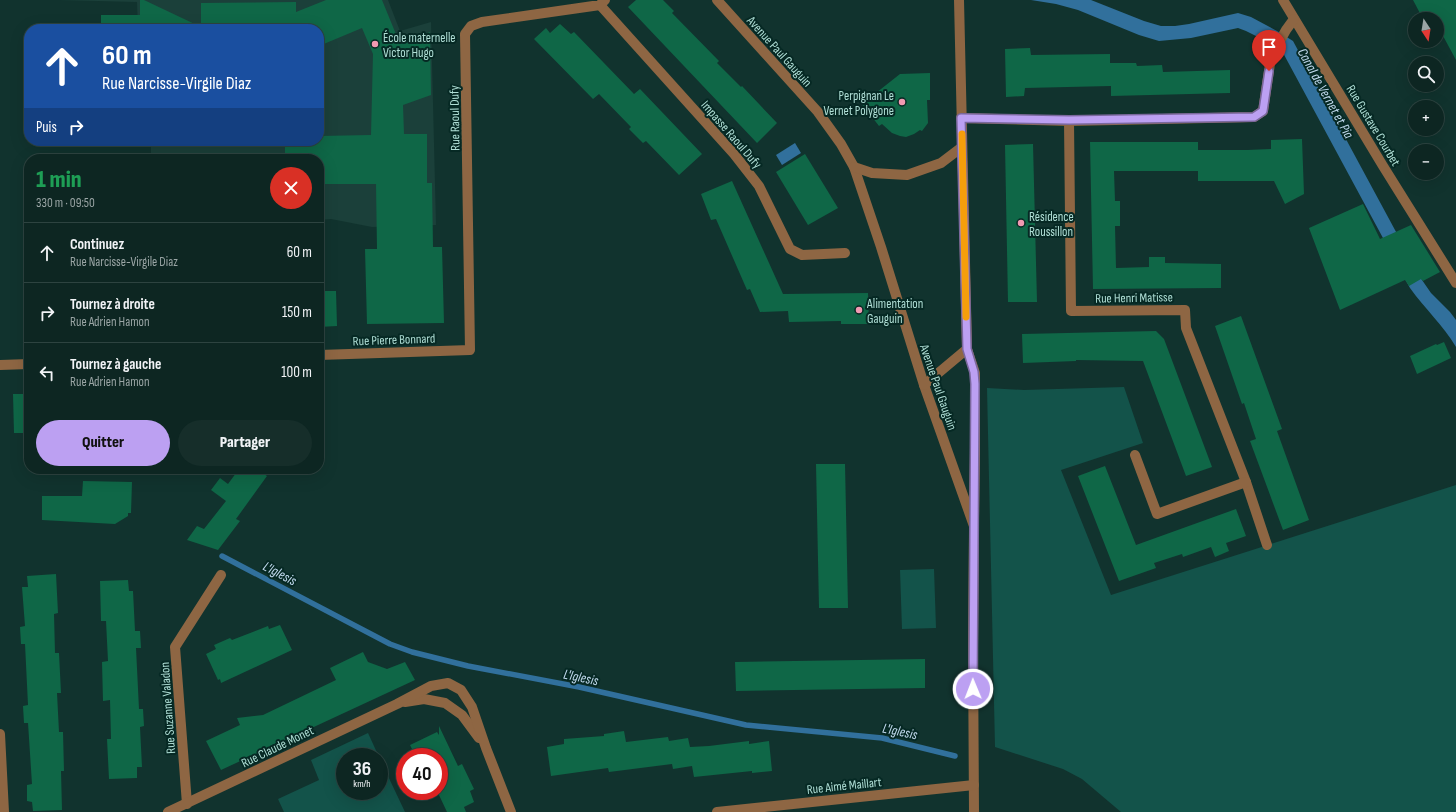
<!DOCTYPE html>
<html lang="fr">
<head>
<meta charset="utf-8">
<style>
	:root { --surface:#0d2622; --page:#162e2a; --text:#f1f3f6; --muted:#9aa5a5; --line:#2d4340; --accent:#bca0f2 }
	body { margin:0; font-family:"Sofia Sans Condensed",sans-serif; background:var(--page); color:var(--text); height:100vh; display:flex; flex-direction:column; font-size:15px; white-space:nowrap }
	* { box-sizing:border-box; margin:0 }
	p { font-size:13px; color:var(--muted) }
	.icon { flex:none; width:22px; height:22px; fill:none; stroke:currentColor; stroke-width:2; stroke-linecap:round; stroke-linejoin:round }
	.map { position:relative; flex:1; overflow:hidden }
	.drawer { position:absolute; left:24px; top:154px; width:300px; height:320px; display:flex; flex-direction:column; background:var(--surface); border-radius:16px; box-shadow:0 4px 16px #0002,0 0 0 1px var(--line) }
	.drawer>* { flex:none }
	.guide { position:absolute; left:24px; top:24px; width:300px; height:122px; border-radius:16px; box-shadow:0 4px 16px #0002,0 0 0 1px var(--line); background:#1a4fa0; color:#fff; overflow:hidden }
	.needle { width:26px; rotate:168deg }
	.fabs { position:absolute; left:1408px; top:12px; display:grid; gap:8px }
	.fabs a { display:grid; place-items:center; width:36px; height:36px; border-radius:50%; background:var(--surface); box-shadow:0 4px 16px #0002,0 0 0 1px var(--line); font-size:20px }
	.speed { position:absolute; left:336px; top:748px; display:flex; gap:8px; font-size:20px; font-weight:700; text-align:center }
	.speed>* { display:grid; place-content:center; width:52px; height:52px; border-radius:50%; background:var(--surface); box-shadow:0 4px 16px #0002,0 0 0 1px var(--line); line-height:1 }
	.speed small { font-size:10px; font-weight:400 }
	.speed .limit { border:6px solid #d22; background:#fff; color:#111 }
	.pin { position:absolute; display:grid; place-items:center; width:34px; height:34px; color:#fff; margin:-41px -17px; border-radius:50% 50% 50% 0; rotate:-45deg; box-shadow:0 0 4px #0007 }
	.pin .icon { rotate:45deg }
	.me { position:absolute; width:44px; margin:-22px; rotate:359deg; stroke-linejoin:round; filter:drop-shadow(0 0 3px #0008) }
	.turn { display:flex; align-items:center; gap:14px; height:84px; padding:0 12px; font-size:18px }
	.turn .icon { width:52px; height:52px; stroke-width:2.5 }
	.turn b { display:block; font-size:28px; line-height:34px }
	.then { display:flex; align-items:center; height:38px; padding:0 12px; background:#0003; gap:8px; font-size:15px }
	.round { display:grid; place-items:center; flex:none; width:42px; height:42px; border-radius:21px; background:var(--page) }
	.headline { display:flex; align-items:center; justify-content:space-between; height:68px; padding:0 12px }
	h1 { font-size:24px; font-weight:800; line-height:30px; color:#1e9e55 }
	.button { display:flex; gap:8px; margin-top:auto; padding:8px 12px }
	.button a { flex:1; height:46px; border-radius:24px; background:var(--accent); color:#111; font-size:16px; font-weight:800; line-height:46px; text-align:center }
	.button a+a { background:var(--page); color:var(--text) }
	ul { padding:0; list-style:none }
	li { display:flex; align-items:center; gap:12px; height:60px; padding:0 12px; border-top:1px solid var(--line) }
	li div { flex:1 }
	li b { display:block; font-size:15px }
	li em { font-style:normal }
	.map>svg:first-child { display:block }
	.built { fill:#1b403a }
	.green { fill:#13534a }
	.water { fill:#31709c }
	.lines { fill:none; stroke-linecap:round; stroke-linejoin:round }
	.stream { stroke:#31709c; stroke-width:5.5 }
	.building { fill:#0f6747 }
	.minor { stroke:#8e6643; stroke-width:10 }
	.route-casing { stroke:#7a689d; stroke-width:10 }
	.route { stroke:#bca0f2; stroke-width:7 }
	.slow { stroke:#f59e0b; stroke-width:7 }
	.poi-dot { fill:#f19ab2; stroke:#062924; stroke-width:1.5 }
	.labels { text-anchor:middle; stroke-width:4; stroke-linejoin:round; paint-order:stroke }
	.poi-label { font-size:13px; fill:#b0dfd6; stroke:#062924; text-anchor:start }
	.street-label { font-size:13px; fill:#b0dfd6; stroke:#062924 }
	.water-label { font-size:14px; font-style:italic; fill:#c1d9ed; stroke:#062924 }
</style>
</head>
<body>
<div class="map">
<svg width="1456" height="812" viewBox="0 0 1456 812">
	<rect width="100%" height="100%" fill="#11332e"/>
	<path class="built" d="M58 0H388L400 31 431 22 436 225 372 227 331 219 319 220V159H151V146L150 141H319V29H138L137 2Z"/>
	<g class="green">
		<path d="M1124 387 1143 443 1061 470 1111 595 1456 485V812H1121L1082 779 1063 769 995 747 987 388 1024 390Z"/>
		<path d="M934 569 936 628 902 629 900 570Z"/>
		<path d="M368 733 379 757H345V791H379V757L405 812H284L278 799 319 780 311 760Z"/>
	</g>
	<g class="water">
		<path d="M1031 0H1091L1144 21 1161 26H1175L1189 24 1238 13 1251 17 1277 31 1293 41 1422 280 1431 293 1450 312 1456 320V347C1443 325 1425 309 1410 288L1282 51 1270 43 1246 31 1238 28 1191 38 1159 41 1139 35 1078 10 1056 4Z"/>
		<path d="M795 143 801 153 782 165 776 155Z"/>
	</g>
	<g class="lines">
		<path class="stream" d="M222 556 390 644 412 652 468 666 579 687 746 725 882 738 955 756"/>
	</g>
	<g class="building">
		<path d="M140 0H144L201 27V3L296 2V12L326 0H382L400 44 430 32 431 95 403 105 404 134H427V183H432L433 247H442L444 323 367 324 365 249H377L376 184H319V159H285V141H319V136L371 135 373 54 362 28 319 46V29H101V15H140Z"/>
		<path d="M636 0H663L674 11 672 13 719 61 717 63 741 87 742 86 777 123 757 143 628 7Z"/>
		<path d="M1413 0H1456V60L1442 34 1437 37V19H1423Z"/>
		<path d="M560 24 571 34 574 32 634 94 640 89 702 154 679 175 646 141 643 143 629 129 631 127 599 94 593 99 534 39 546 28 550 33Z"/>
		<path d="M1030 48 1031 55 1110 54V63H1136L1137 66 1162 65 1163 72 1230 70V93L1111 96V86L1025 88 1024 96 1006 97 1005 49Z"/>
		<path d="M930 73V100H927L928 123 922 131 920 130 914 134 906 137 900 136 892 133 882 124 879 126 862 104 900 74Z"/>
		<path d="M1302 139 1304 194 1285 204 1274 181H1198V171H1114L1115 201H1120V226H1115L1116 268 1149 267V257H1165V263L1221 264V288L1093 289 1090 142H1198V150H1247L1271 149V140Z"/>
		<path d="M1033 144 1037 302H1008L1005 145Z"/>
		<path d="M805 154 838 208 808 225 776 172Z"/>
		<path d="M732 181 783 294 868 293 869 324H841V321L789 322 788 311 760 312 750 289 747 290 716 219 711 220 701 194Z"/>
		<path d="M1363 204 1380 239 1411 225 1440 272 1423 281 1421 279 1409 286 1405 280 1340 310 1309 228Z"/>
		<path d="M319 291H336L337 326 319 327Z"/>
		<path d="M1241 316 1282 429 1277 431 1309 520 1283 530 1250 441 1256 439 1244 403 1242 404 1215 326Z"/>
		<path d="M1156 331 1164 339 1212 467 1186 476 1143 361 1076 360V361L1023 363 1022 334Z"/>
		<path d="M1444 342 1451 358 1417 374 1410 356 1436 344 1437 345Z"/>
		<path d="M13 394H29V433H14Z"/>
		<path d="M816 464H845L848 608H819Z"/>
		<path d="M1105 466 1136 545 1236 509 1246 536 1226 543 1229 551 1215 557 1211 547 1183 557 1182 554 1154 563 1156 568 1119 581 1078 476Z"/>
		<path d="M239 469H257L267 476 236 519 240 521 218 550 187 540 197 526 204 529 226 501 211 490 220 478 228 484Z"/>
		<path d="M83 481 132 482 131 513H128V516L115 524 42 520V496H82Z"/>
		<path d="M56 574 58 613 54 614 55 653H59L61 693H57L59 732H63L64 771H61L62 810 33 811 32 802 27 801V785L32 784 28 723H24L23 706 28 705 25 644H21L20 627 25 626 22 587H28L27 576Z"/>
		<path d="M128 580 129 591H133L135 631H140L141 648H136L139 709H143L144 726 140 727 142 767H137V778L109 779 107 739H111L110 700 103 701 102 662 108 661 106 621H101L100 581Z"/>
		<path d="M280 625 292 650 221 683 220 679 218 680 206 654 216 649 214 645 230 638 232 640 268 626 269 629Z"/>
		<path d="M363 652 368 662 387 669 405 662 415 680 221 770 206 741 240 725 237 718 263 715 336 680 330 668Z"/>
		<path d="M925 659V688L736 691 735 662Z"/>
		<path d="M439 726 458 766 462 764 474 789 470 791 474 802 464 807 466 812H447L439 795V757H411L415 755 410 745 437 732 439 735Z"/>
		<path d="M624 731 626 742 668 737 669 741 688 738 690 747 709 746 749 741V744L769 741 772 771 752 773V771L694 777 692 766 673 769 672 764 609 772 608 768 551 776 547 747 564 744V739L604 736V734Z"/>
	</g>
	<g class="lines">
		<g class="minor">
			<path d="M717 0 818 112 841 144 854 167 881 247 924 385 974 526 973 646 974 812"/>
			<path d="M959 0 967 349 975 373V453L974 519"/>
			<path d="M1283 0 1383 166 1456 283"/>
			<path d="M600 5 734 154 759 186 790 249 802 255 845 253"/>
			<path d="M961 118 1069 121 1254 117 1263 111 1271 57 1286 30 1294 19"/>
			<path d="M1069 121 1071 311 1185 310 1186 328 1246 482 1267 545"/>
			<path d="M854 167 872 173 907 175 941 163 962 147"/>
			<path d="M319 355 470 350 465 34 471 26 482 22 600 5 605 0"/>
			<path d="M0 365 29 364"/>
			<path d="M924 385 967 349"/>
			<path d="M1135 455 1157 514 1246 482"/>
			<path d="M405 702 424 699 445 703 462 715 479 738"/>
			<path d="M0 734 4 812"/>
			<path d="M187 804 175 647 221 575"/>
			<path d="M168 812 397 704 431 686 448 683 461 690 472 707 486 748 511 812"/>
			<path d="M717 812 974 785"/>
		</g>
	</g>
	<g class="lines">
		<defs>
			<path id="route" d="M973 689 975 384 974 372 967 349 961 118 1069 120 1254 117 1263 111 1269 71"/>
		</defs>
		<use href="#route" class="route-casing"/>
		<use href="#route" class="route"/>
		<path class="slow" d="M962 134 966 317"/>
	</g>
	<g class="poi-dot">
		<circle cx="375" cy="44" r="4"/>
		<circle cx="902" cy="102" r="4"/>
		<circle cx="1021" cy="223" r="4"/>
		<circle cx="859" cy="310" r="4"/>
	</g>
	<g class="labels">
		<g class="poi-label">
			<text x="383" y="42">École maternelle<tspan x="383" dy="15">Victor Hugo</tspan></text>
			<text x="894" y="100" text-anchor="end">Perpignan Le<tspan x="894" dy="15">Vernet Polygone</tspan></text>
			<text x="1029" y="221">Résidence<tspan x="1029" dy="15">Roussillon</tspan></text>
			<text x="867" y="308">Alimentation<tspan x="867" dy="15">Gauguin</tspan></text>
		</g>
		<g class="street-label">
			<text transform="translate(780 51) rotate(48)" y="5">Avenue Paul Gauguin</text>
			<text transform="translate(454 118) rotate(-91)" y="5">Rue Raoul Dufy</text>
			<text transform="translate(1374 125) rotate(59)" y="5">Rue Gustave Courbet</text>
			<text transform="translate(732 134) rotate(49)" y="5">Impasse Raoul Dufy</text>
			<text transform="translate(1134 297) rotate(-1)" y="5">Rue Henri Matisse</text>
			<text transform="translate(394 339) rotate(-2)" y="5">Rue Pierre Bonnard</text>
			<text transform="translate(939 387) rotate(71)" y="5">Avenue Paul Gauguin</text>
			<text transform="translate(167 708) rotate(-94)" y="5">Rue Suzanne Valadon</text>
			<text transform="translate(277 746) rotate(-26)" y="5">Rue Claude Monet</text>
			<text transform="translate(844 785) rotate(-6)" y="5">Rue Aimé Maillart</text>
		</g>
		<g class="water-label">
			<text transform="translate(1326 93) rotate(61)" y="5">Canal de Vernet et Pia</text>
			<text transform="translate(280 573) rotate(28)" y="5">L'Iglesis</text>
			<text transform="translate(581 677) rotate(12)" y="5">L'Iglesis</text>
			<text transform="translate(900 731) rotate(12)" y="5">L'Iglesis</text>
		</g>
	</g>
</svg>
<div class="fabs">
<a><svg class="needle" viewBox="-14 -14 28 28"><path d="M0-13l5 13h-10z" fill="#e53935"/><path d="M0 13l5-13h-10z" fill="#9aa5a5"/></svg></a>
<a><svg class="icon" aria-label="search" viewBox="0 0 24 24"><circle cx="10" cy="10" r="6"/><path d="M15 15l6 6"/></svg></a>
<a>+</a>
<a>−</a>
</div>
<div class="speed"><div>36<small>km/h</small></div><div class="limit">40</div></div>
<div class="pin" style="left:1269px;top:71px;background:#d93025"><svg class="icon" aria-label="arrive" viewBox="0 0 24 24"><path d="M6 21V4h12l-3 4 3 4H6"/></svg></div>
<svg class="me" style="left:973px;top:689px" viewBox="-20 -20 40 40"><circle r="17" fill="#bca0f2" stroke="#fff" stroke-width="3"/><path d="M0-11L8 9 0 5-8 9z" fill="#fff"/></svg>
<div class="guide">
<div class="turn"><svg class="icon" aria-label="ahead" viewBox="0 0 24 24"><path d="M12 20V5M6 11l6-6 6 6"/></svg><div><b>60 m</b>Rue Narcisse-Virgile Diaz</div></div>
<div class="then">Puis<svg class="icon" aria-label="right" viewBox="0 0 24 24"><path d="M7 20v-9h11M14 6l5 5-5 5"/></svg></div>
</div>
<section class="drawer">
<div class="headline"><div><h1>1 min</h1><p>330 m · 09:50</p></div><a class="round" style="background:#d93025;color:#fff"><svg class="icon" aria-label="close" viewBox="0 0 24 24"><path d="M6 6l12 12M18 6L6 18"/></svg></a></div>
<ul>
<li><svg class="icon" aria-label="ahead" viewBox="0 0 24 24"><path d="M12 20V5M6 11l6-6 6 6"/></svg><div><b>Continuez</b><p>Rue Narcisse-Virgile Diaz</p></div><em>60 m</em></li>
<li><svg class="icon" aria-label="right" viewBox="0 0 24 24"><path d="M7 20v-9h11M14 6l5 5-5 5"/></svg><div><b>Tournez à droite</b><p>Rue Adrien Hamon</p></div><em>150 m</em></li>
<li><svg class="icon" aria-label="left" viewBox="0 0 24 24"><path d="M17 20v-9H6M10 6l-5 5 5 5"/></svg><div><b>Tournez à gauche</b><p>Rue Adrien Hamon</p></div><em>100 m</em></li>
</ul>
<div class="button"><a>Quitter</a><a>Partager</a></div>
</section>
</div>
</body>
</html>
